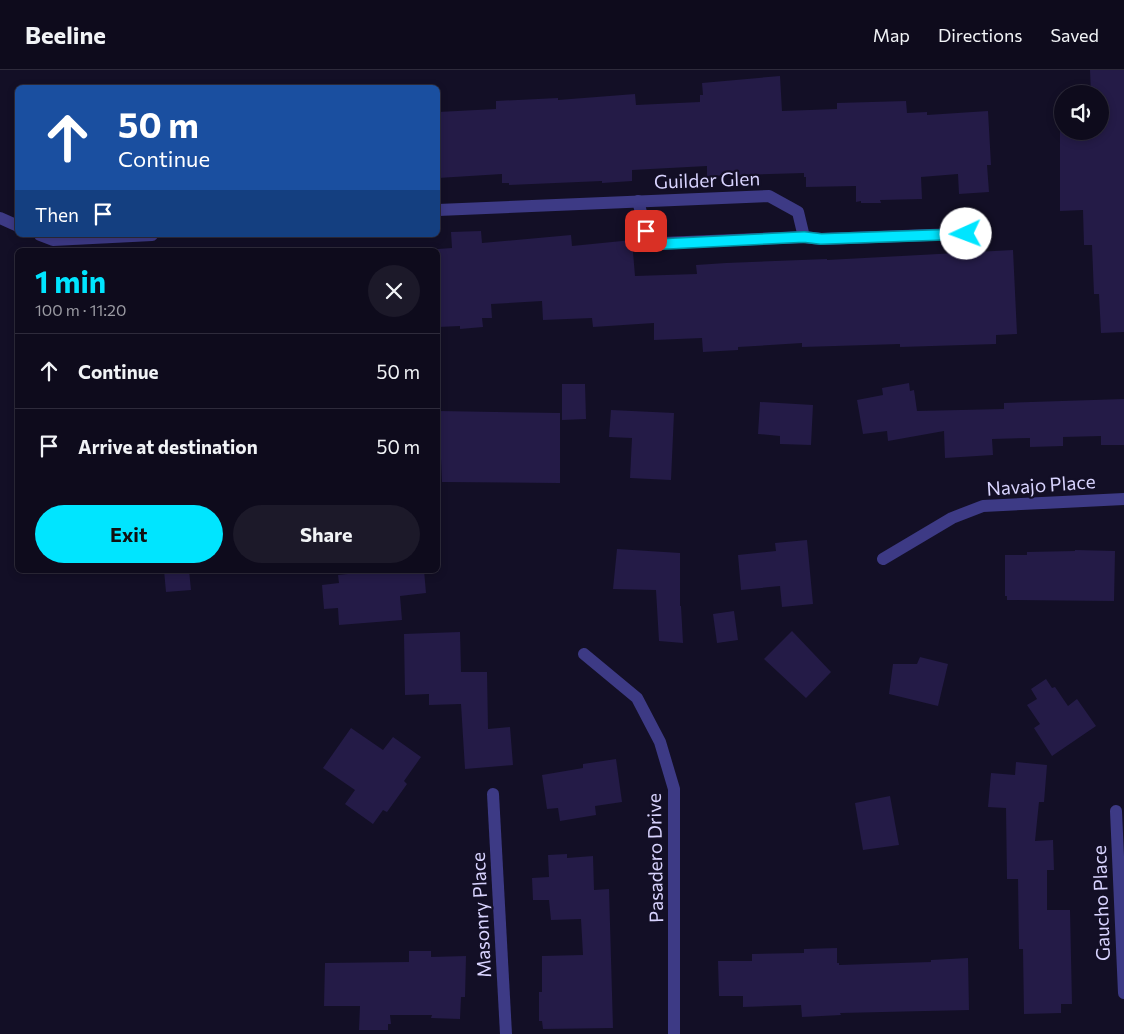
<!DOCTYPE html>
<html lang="en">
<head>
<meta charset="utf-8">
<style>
	:root { --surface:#0e0b1c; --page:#1c1929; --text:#f1f3f6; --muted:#9b9ba3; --line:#2e2b3b; --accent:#00e5ff }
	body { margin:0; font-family:Commissioner,sans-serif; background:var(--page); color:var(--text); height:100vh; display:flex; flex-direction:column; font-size:19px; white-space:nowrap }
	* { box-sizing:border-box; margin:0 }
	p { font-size:16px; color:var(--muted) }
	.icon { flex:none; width:28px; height:28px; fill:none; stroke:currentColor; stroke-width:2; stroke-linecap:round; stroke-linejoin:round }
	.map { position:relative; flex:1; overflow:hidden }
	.side { position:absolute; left:15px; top:178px; width:425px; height:325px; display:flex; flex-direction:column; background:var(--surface); border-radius:8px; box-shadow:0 2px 8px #0003,0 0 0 1px var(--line) }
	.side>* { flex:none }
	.guide { position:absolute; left:15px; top:15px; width:425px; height:152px; border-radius:8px; box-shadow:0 2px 8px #0003,0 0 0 1px var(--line); background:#1a4fa0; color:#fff; overflow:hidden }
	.controls { position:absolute; left:1054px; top:15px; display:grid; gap:10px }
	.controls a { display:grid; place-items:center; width:55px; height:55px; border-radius:50%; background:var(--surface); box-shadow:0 2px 8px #0003,0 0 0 1px var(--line); font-size:25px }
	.pin { position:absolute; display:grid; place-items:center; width:42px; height:42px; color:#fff; margin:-21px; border-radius:10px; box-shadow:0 2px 8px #0006 }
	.me { position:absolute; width:55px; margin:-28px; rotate:268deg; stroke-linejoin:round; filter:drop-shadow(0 0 4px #0008) }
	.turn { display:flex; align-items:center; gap:18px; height:105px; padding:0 20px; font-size:22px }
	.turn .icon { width:65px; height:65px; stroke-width:2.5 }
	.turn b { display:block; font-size:35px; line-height:42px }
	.then { display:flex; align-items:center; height:48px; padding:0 20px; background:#0003; gap:10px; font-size:19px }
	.round { display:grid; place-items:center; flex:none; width:52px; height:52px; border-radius:26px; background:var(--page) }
	.headline { display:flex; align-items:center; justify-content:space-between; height:85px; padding:0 20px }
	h1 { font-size:30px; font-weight:700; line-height:38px; color:var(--accent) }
	.action { display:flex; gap:10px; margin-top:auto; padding:10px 20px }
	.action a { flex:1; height:58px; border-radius:30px; background:var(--accent); color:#111; font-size:20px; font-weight:700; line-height:58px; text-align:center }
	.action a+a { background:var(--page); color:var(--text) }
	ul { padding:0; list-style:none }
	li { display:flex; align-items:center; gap:15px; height:75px; padding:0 20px; border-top:1px solid var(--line) }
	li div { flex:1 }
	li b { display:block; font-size:19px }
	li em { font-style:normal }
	header { display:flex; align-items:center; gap:30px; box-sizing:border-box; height:70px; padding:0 25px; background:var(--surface); border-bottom:1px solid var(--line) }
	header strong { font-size:24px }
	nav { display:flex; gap:28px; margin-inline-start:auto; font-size:18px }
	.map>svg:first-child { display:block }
	.building { fill:#241b47 }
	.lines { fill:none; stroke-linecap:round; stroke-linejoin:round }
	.street { stroke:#3d3a85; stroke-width:12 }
	.route-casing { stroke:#0095a6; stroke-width:12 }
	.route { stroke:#00e5ff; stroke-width:9 }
	.labels { text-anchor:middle; stroke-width:4.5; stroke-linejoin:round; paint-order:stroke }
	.street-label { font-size:19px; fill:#d9d4ff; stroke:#130f26 }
</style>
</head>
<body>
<header>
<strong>Beeline</strong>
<nav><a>Map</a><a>Directions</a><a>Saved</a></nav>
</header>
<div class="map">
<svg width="1124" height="964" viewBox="0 0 1124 964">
	<rect width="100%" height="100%" fill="#130f26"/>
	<g class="building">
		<path d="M1090 0H1124V262L1101 263 1099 224H1094L1092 175H1084L1083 140 1060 141V61H1100V24H1091Z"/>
		<path d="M780 6 782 41 837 39V33L906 31 907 43 927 42V45L988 41 991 95H987L989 122 959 124 958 104 921 107 922 129 880 130 881 133H861V131L856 132V116L806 117V107H804V103L707 106V96L632 100V111L602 113V111L509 115V113H502V104L438 108V42L496 39V31L558 28V30L635 24 636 35 700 32V25H703L702 13Z"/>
		<path d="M481 161 482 173 571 165 572 176 632 170 635 206 697 204 696 195 726 193 827 189V190L1013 180 1017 264 996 265V274L900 277V274L802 277V273L738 277V280L703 282 702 268 654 270V253L593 257 592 248 543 250 542 231 491 234 492 248H482L483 257 460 259V256L438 257V179L452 178 451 162Z"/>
		<path d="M909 313 910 321 914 320 917 341 1004 339V333L1124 329V375H1101V366L1063 367V376L1030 377V368L992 369 993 385 945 388 944 361 888 371 887 361 863 364 857 330 883 325 882 318Z"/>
		<path d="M562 314H585L586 349 562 350Z"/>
		<path d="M760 332 813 335 811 375 780 374V366L758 364Z"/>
		<path d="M611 340 674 343 671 410 630 408 632 368 609 367Z"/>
		<path d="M439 341 560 343V413L442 412Z"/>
		<path d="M807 470 813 534 782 537 780 516 741 520 738 485 776 481 775 473Z"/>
		<path d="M617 479 680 483V536H681L683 573 659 571 656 520 613 519Z"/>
		<path d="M1075 480 1115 481 1114 531 1007 530V526H1005V485H1027V482L1075 481Z"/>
		<path d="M164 500H189L191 520 166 522Z"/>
		<path d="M386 500H424L426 523 400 526 402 550 339 555 338 538 324 539 322 515 339 513 338 505Z"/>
		<path d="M734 541 738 570 717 573 713 544Z"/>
		<path d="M792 561 831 602 806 628 764 589Z"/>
		<path d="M460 562 461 602H487L488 659 510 657 513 695 465 699 461 634 429 635V624L405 625 404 564Z"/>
		<path d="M920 587 948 594 938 636 889 624 893 594H917Z"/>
		<path d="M1046 609 1052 618 1055 617 1068 636 1077 629 1096 656 1052 686 1034 658 1040 654 1027 635 1037 629 1031 619Z"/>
		<path d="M351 658 383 680 393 667 421 687 404 711 407 714 387 742 383 740 373 754 345 734 355 720 323 698Z"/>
		<path d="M616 689 622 732 595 736 596 745 560 751 558 738 547 739 542 705 583 698V694Z"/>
		<path d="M1016 692 1047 695 1044 732H1039L1035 771 1053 770 1054 800H1047V840H1070L1072 934H1061V943L1024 944 1023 879H1019L1018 809H1007L1006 738 988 737 991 703 1015 705Z"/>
		<path d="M890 726 899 775 863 780 855 733Z"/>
		<path d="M567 784V788L593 786 594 820 609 819 613 958 543 959 542 951H539V922H542V886L583 885 581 849 551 850 549 830H533L532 808 549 807 548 785Z"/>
		<path d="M837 878V893H839V895L931 892V890L968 888 969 940 840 943 841 945 802 947 801 935 743 937V926H719L718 891H752V884L804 883V879Z"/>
		<path d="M409 881H431V887L466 886 465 927H461L460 949 431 948 432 945H390L391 954H388V960H359L360 936H324L325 893 409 892Z"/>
	</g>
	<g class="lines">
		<g class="street">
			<path d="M638 131 646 161 663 173 804 167"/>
			<path d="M438 140 769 126 798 142 804 167 821 169 984 163"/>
			<path d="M0 148 18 156"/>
			<path d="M40 165 53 170 152 165"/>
			<path d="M883 489 952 448 983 436 1124 429"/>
			<path d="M584 584 637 628 660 672 674 719V964"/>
			<path d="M493 724 506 964"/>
			<path d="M1116 741 1124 923"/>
		</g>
	</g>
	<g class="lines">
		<defs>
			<path id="route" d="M646 161 663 174 804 167 821 169 966 164"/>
		</defs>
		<use href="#route" class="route-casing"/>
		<use href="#route" class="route"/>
	</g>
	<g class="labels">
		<g class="street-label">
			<text transform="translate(707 110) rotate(-2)" y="7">Guilder Glen</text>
			<text transform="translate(1041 415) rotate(-4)" y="7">Navajo Place</text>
			<text transform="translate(655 788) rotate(-91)" y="7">Pasadero Drive</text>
			<text transform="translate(1101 833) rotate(-92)" y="7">Gaucho Place</text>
			<text transform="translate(481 845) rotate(-93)" y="7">Masonry Place</text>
		</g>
	</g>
</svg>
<div class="controls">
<a><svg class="icon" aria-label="sound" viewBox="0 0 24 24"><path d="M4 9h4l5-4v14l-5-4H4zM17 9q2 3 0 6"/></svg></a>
</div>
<div class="pin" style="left:646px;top:161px;background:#d93025"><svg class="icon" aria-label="arrive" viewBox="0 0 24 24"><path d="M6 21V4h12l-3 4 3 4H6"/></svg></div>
<svg class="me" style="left:966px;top:164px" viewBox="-20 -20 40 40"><circle r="19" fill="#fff"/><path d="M0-13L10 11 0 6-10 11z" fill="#00e5ff"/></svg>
<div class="guide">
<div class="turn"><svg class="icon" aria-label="ahead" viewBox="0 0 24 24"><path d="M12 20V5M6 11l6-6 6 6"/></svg><div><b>50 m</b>Continue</div></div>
<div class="then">Then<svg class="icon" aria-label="arrive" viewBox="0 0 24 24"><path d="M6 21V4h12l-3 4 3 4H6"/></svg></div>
</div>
<section class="side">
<div class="headline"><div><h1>1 min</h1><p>100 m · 11:20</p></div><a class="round"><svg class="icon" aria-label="close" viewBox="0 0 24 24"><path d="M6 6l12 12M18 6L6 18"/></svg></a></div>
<ul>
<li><svg class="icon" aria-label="ahead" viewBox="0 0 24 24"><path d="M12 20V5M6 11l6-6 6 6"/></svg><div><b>Continue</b></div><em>50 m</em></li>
<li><svg class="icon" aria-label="arrive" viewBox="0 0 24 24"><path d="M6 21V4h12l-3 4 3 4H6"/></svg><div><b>Arrive at destination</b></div><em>50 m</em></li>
</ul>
<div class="action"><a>Exit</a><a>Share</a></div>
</section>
</div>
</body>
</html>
